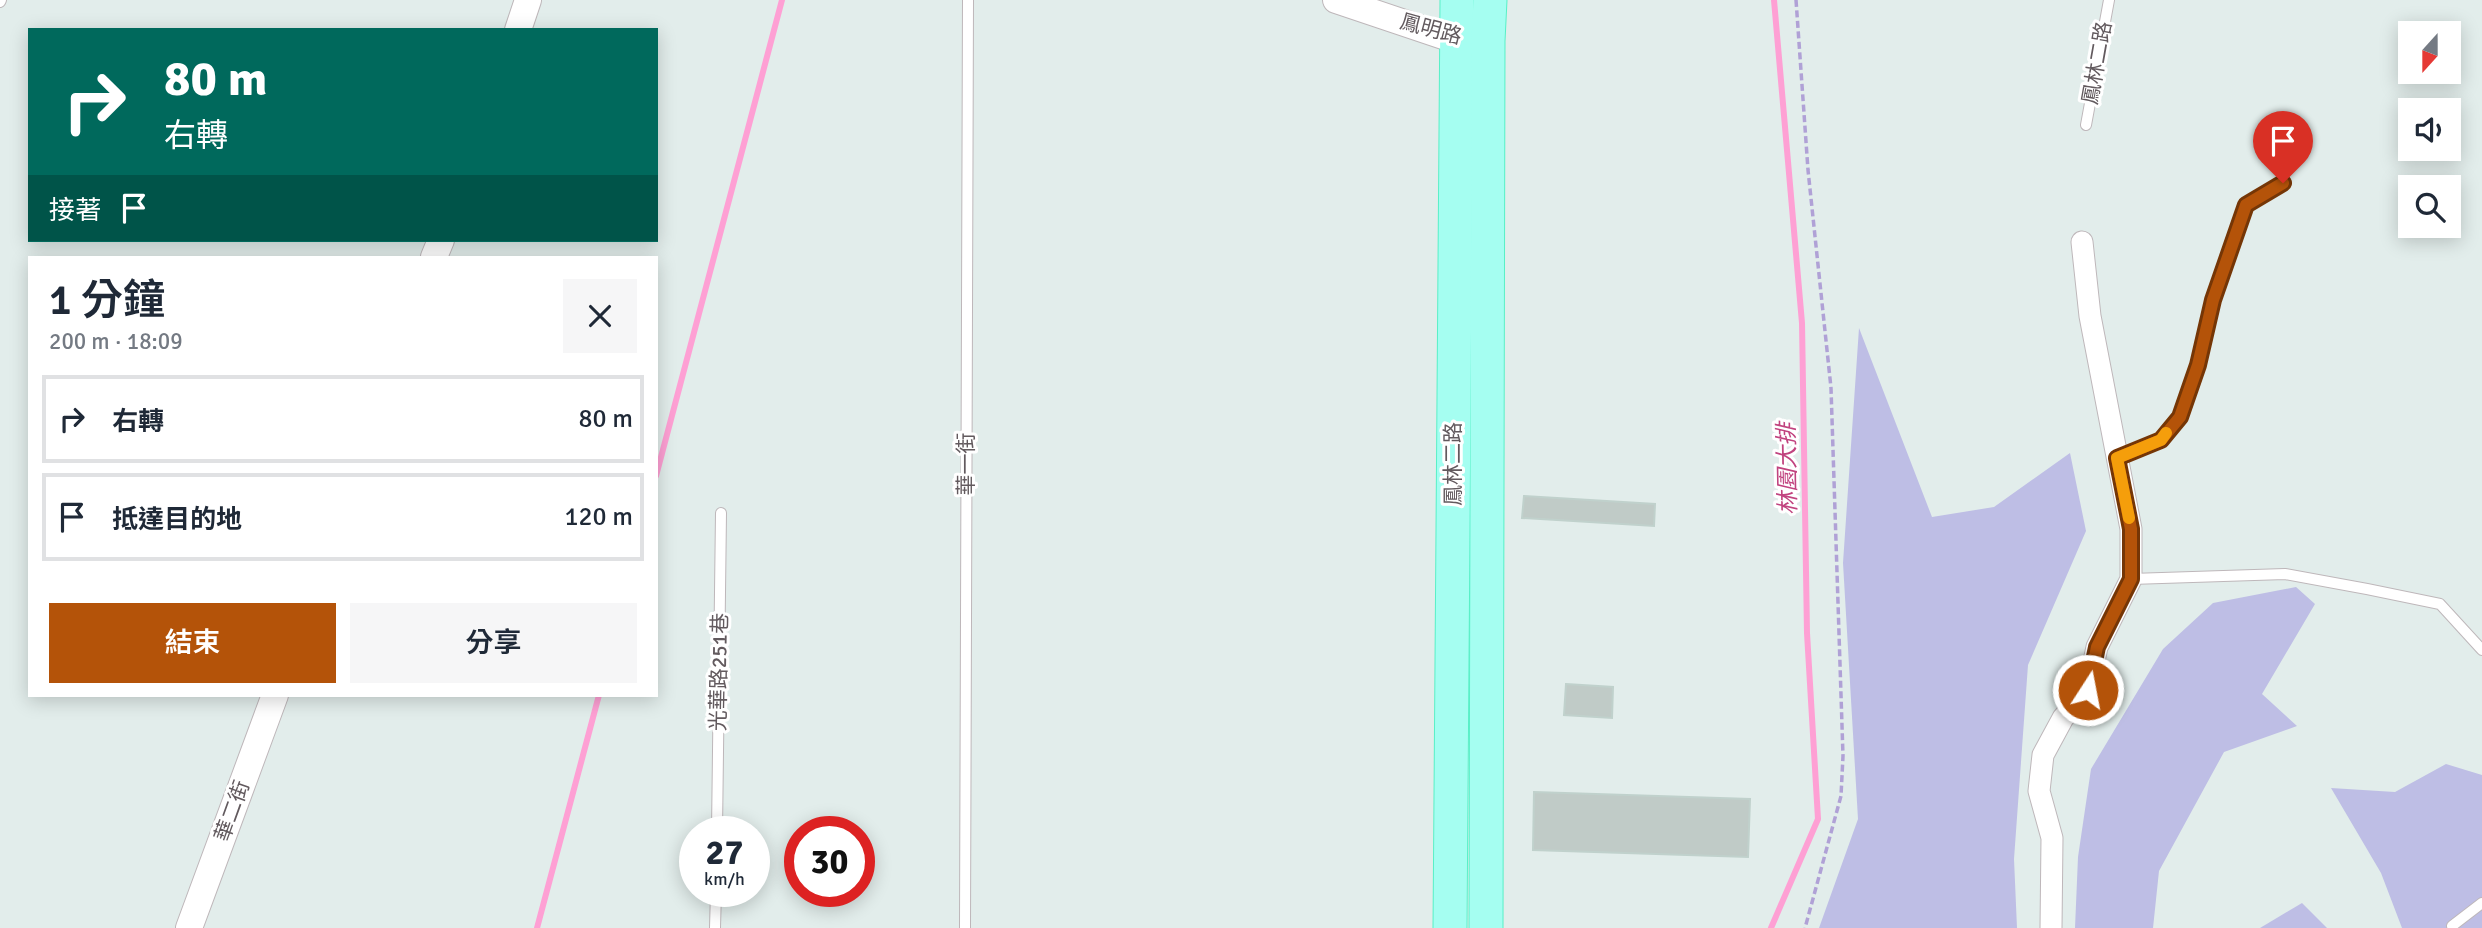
<!DOCTYPE html>
<html lang="zh-TW">
<head>
<meta charset="utf-8">
<style>
	:root { --surface:#fff; --page:#f6f6f7; --text:#1f2937; --muted:#747a83; --line:#e0e1e3; --accent:#b45309 }
	body { margin:0; font-family:Signika,"Noto Sans TC",sans-serif; background:var(--page); color:var(--text); height:100vh; display:flex; flex-direction:column; font-size:26px; white-space:nowrap }
	* { box-sizing:border-box; margin:0 }
	p { font-size:23px; color:var(--muted) }
	.icon { flex:none; width:38px; height:38px; fill:none; stroke:currentColor; stroke-width:2; stroke-linecap:round; stroke-linejoin:round }
	.map { position:relative; flex:1; overflow:hidden }
	.side { position:absolute; left:28px; top:256px; width:630px; height:441px; display:flex; flex-direction:column; background:var(--surface); border-radius:0px; box-shadow:0 4px 18px #0003 }
	.side>* { flex:none }
	.guide { position:absolute; left:28px; top:28px; width:630px; height:214px; border-radius:0px; box-shadow:0 4px 18px #0003; background:#00695c; color:#fff; overflow:hidden }
	.needle { width:46px; rotate:201deg }
	.fabs { position:absolute; left:2398px; top:21px; display:grid; gap:14px }
	.fabs a { display:grid; place-items:center; width:63px; height:63px; border-radius:0px; background:var(--surface); box-shadow:0 4px 18px #0003; font-size:35px }
	.speed { position:absolute; left:679px; top:816px; display:flex; gap:14px; font-size:35px; font-weight:700; text-align:center }
	.speed>* { display:grid; place-content:center; width:91px; height:91px; border-radius:50%; background:var(--surface); box-shadow:0 4px 18px #0003; line-height:1 }
	.speed small { font-size:18px; font-weight:400 }
	.speed .limit { border:10px solid #d22; background:#fff; color:#111 }
	.pin { position:absolute; display:grid; place-items:center; width:60px; height:60px; color:#fff; margin:-72px -30px; border-radius:50% 50% 50% 0; rotate:-45deg; box-shadow:0 0 7px #0007 }
	.pin .icon { rotate:45deg }
	.me { position:absolute; width:77px; margin:-38px; rotate:11deg; stroke-linejoin:round; filter:drop-shadow(0 0 5px #0008) }
	.turn { display:flex; align-items:center; gap:24px; height:147px; padding:0 21px; font-size:32px }
	.turn .icon { width:91px; height:91px; stroke-width:2.5 }
	.turn b { display:block; font-size:49px; line-height:60px }
	.then { display:flex; align-items:center; height:66px; padding:0 21px; background:#0003; gap:14px; font-size:26px }
	.round { display:grid; place-items:center; flex:none; width:74px; height:74px; border-radius:0px; background:var(--page) }
	.head { display:flex; align-items:center; justify-content:space-between; height:119px; padding:0 21px }
	h1 { font-size:42px; font-weight:600; line-height:52px }
	.primary-button { display:flex; gap:14px; margin-top:auto; padding:14px 21px }
	.primary-button a { flex:1; height:80px; border-radius:0px; background:var(--accent); color:#fff; font-size:28px; font-weight:600; line-height:80px; text-align:center }
	.primary-button a+a { background:var(--page); color:var(--text) }
	ul { padding:0; list-style:none }
	li { display:flex; align-items:center; gap:21px; height:88px; margin:0 14px 10px; padding:0 7px; border:4px solid var(--line); border-radius:0px }
	li div { flex:1 }
	li b { display:block; font-size:26px }
	li em { font-style:normal }
	.map>svg:first-child { display:block }
	.green { fill:#bebee5 }
	.lines { fill:none; stroke-linecap:round; stroke-linejoin:round }
	.stream { stroke:#fea0d4; stroke-width:6 }
	.building { fill:#c0cbc7; stroke:#c0d1cc; stroke-width:2 }
	.service-casing { stroke:#beb7ba; stroke-width:12 }
	.minor-casing { stroke:#beb7ba; stroke-width:23 }
	.tertiary-casing { stroke:#beb7ba; stroke-width:28 }
	.primary-casing { stroke:#58f0c7; stroke-width:35 }
	.path { stroke:#b0a1d6; stroke-width:3.5; stroke-dasharray:7 3.5; stroke-linecap:butt }
	.service { stroke:#fff; stroke-width:10 }
	.minor { stroke:#fff; stroke-width:21 }
	.tertiary { stroke:#fff; stroke-width:26 }
	.primary { stroke:#a5fef1; stroke-width:33 }
	.route-casing { stroke:#753606; stroke-width:18 }
	.route { stroke:#b45309; stroke-width:12 }
	.slow { stroke:#f59e0b; stroke-width:12 }
	.labels { text-anchor:middle; stroke-width:6; stroke-linejoin:round; paint-order:stroke }
	.street-label { font-size:21px; fill:#625a5e; stroke:#fff }
	.water-label { font-size:23px; font-style:italic; fill:#c1437f; stroke:#fff }
</style>
</head>
<body>
<div class="map">
<svg width="2482" height="928" viewBox="0 0 2482 928">
	<rect width="100%" height="100%" fill="#e2edeb"/>
	<g class="green">
		<path d="M1859 328 1932 517 1994 507 2070 453 2086 531 2028 665 2014 859 2017 928H1819L1858 819 1843 563Z"/>
		<path d="M2296 587 2315 604 2262 694 2297 726 2224 752 2159 871 2153 928H2075L2078 857 2091 769 2163 649 2213 603Z"/>
		<path d="M2446 764 2482 775V928H2402L2381 873 2331 788 2395 792Z"/>
		<path d="M2302 903 2327 928H2260Z"/>
	</g>
	<g class="lines">
		<g class="stream">
			<path d="M656 476 782 0"/>
			<path d="M537 928 599 695"/>
			<path d="M1771 928 1818 819 1807 633 1802 323 1774 0"/>
		</g>
	</g>
	<g class="building">
		<path d="M1524 496 1655 504 1654 526 1522 518Z"/>
		<path d="M1566 684 1613 687 1612 718 1564 715Z"/>
		<path d="M1534 792 1750 799 1748 857 1533 850Z"/>
	</g>
	<g class="lines">
		<defs>
			<g id="service">
				<path d="M0 2 1 0"/>
				<path d="M2086 125 2109 0"/>
				<path d="M2117 458 2161 440 2180 417 2198 365 2213 300 2246 205 2283 183"/>
				<path d="M2131 579 2285 574 2367 589 2440 604 2482 650"/>
				<path d="M717 831 721 513"/>
				<path d="M2452 926 2482 903"/>
				<path d="M715 928 716 891"/>
				<path d="M965 928 968 0"/>
			</g>
			<path id="minor" d="M2051 928 2052 838 2039 791 2043 755 2063 718 2088 690 2097 647 2131 579V529L2090 316 2082 242"/>
			<g id="tertiary">
				<path d="M1336 0 1455 40H1476"/>
				<path d="M518 30 528 0"/>
				<path d="M434 257 441 240"/>
				<path d="M189 928 275 695"/>
			</g>
			<g id="primary">
				<path d="M1450 928 1457 0"/>
				<path d="M1486 928 1488 41 1490 0"/>
			</g>
		</defs>
		<use href="#service" class="service-casing"/>
		<use href="#minor" class="minor-casing"/>
		<use href="#tertiary" class="tertiary-casing"/>
		<use href="#primary" class="primary-casing"/>
		<path class="path" d="M1796 0 1808 170 1831 388 1843 756 1841 796 1805 928"/>
		<use href="#service" class="service"/>
		<use href="#minor" class="minor"/>
		<use href="#tertiary" class="tertiary"/>
		<use href="#primary" class="primary"/>
	</g>
	<g class="lines">
		<defs>
			<path id="route" d="M2088 690 2097 647 2131 579V529L2117 458 2161 440 2180 417 2198 365 2213 300 2246 205 2283 183"/>
		</defs>
		<use href="#route" class="route-casing"/>
		<use href="#route" class="route"/>
		<path class="slow" d="M2129 518 2117 458 2161 440 2166 433"/>
	</g>
	<g class="labels">
		<g class="street-label">
			<text transform="translate(1431 29) rotate(15)" y="7">鳳明路</text>
			<text transform="translate(2097 63) rotate(-80)" y="7">鳳林二路</text>
			<text transform="translate(966 464) rotate(-90)" y="7">華一街</text>
			<text transform="translate(1453 464) rotate(-90)" y="7">鳳林二路</text>
			<text transform="translate(719 672) rotate(-89)" y="7">光華路251巷</text>
			<text transform="translate(232 811) rotate(-70)" y="7">華二街</text>
		</g>
		<g class="water-label">
			<text transform="translate(1787 469) rotate(-91)" y="8">林園大排</text>
		</g>
	</g>
</svg>
<div class="fabs">
<a><svg class="needle" viewBox="-14 -14 28 28"><path d="M0-13l5 13h-10z" fill="#e53935"/><path d="M0 13l5-13h-10z" fill="#747a83"/></svg></a>
<a><svg class="icon" aria-label="sound" viewBox="0 0 24 24"><path d="M4 9h4l5-4v14l-5-4H4zM17 9q2 3 0 6"/></svg></a>
<a><svg class="icon" aria-label="search" viewBox="0 0 24 24"><circle cx="10" cy="10" r="6"/><path d="M15 15l6 6"/></svg></a>
</div>
<div class="speed"><div>27<small>km/h</small></div><div class="limit">30</div></div>
<div class="pin" style="left:2283px;top:183px;background:#d93025"><svg class="icon" aria-label="arrive" viewBox="0 0 24 24"><path d="M6 21V4h12l-3 4 3 4H6"/></svg></div>
<svg class="me" style="left:2088px;top:690px" viewBox="-20 -20 40 40"><circle r="17" fill="#b45309" stroke="#fff" stroke-width="3"/><path d="M0-11L8 9 0 5-8 9z" fill="#fff"/></svg>
<div class="guide">
<div class="turn"><svg class="icon" aria-label="right" viewBox="0 0 24 24"><path d="M7 20v-9h11M14 6l5 5-5 5"/></svg><div><b>80 m</b>右轉</div></div>
<div class="then">接著<svg class="icon" aria-label="arrive" viewBox="0 0 24 24"><path d="M6 21V4h12l-3 4 3 4H6"/></svg></div>
</div>
<section class="side">
<div class="head"><div><h1>1 分鐘</h1><p>200 m · 18:09</p></div><a class="round"><svg class="icon" aria-label="close" viewBox="0 0 24 24"><path d="M6 6l12 12M18 6L6 18"/></svg></a></div>
<ul>
<li><svg class="icon" aria-label="right" viewBox="0 0 24 24"><path d="M7 20v-9h11M14 6l5 5-5 5"/></svg><div><b>右轉</b></div><em>80 m</em></li>
<li><svg class="icon" aria-label="arrive" viewBox="0 0 24 24"><path d="M6 21V4h12l-3 4 3 4H6"/></svg><div><b>抵達目的地</b></div><em>120 m</em></li>
</ul>
<div class="primary-button"><a>結束</a><a>分享</a></div>
</section>
</div>
</body>
</html>
